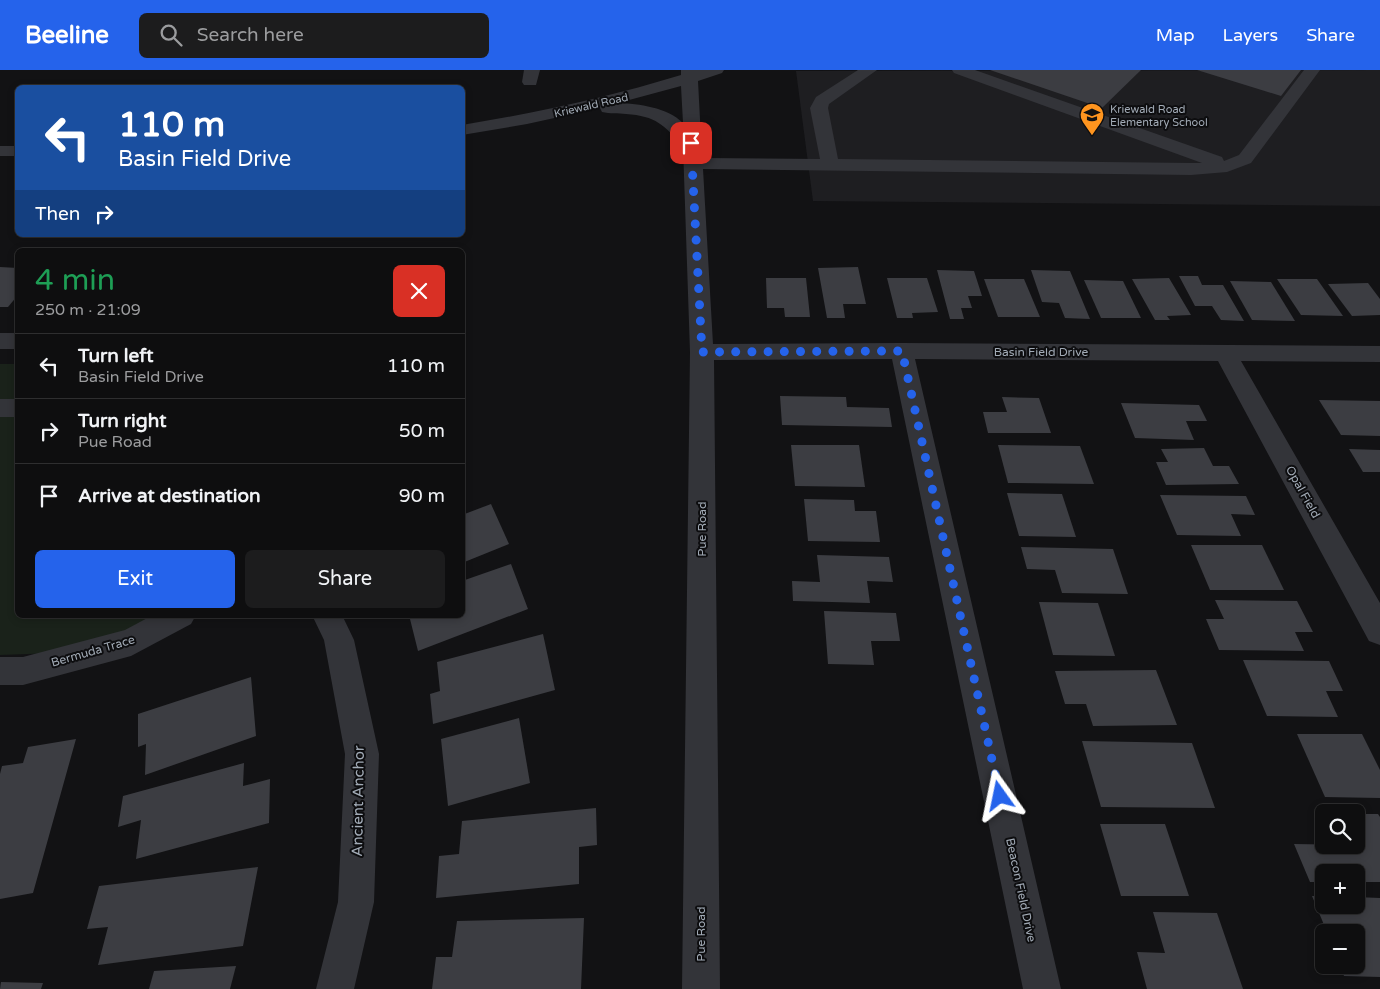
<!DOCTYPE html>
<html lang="en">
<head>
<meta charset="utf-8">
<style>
	:root { --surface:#0e0e0f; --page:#1c1c1d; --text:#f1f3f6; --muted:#9b9c9e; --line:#2e2e2f; --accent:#2563eb }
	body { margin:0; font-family:"Varela Round",sans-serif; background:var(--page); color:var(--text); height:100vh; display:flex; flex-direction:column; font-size:19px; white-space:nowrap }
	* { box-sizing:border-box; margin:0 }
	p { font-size:16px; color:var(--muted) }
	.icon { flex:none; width:28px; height:28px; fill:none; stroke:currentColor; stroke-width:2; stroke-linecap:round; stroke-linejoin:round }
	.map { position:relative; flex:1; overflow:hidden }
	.panel { position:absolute; left:15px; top:178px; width:450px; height:370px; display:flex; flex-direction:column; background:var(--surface); border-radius:8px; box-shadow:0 2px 8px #0003,0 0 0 1px var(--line) }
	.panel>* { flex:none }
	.guide { position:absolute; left:15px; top:15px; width:450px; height:152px; border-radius:8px; box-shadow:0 2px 8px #0003,0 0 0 1px var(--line); background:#1a4fa0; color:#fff; overflow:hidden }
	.fabs { position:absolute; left:1315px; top:734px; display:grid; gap:10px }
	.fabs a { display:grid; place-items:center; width:50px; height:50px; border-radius:8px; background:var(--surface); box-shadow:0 2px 8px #0003,0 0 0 1px var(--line); font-size:25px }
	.pin { position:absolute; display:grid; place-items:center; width:42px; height:42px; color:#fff; margin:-21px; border-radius:10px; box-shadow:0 2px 8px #0006 }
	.me { position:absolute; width:55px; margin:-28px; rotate:348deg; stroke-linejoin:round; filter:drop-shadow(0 0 4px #0008) }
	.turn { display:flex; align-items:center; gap:18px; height:105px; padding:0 20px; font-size:22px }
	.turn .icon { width:65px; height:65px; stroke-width:2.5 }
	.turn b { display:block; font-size:35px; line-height:42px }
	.then { display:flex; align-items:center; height:48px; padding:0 20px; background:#0003; gap:10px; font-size:19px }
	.round { display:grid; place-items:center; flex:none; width:52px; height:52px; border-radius:8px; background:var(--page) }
	.head { display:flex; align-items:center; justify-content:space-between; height:85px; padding:0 20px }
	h1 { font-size:30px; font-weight:600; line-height:38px; color:#1e9e55 }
	.primary-button { display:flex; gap:10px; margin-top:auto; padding:10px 20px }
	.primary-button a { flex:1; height:58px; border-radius:8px; background:var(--accent); color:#fff; font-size:20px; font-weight:600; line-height:58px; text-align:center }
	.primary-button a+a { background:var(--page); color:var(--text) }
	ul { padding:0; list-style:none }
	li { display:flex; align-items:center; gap:15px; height:65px; padding:0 20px; border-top:1px solid var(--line) }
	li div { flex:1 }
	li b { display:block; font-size:19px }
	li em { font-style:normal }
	header { display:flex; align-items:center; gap:30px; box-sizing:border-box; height:70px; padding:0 25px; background:var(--accent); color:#fff }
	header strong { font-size:24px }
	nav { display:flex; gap:28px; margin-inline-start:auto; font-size:18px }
	.search { width:350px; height:45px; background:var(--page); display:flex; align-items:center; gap:12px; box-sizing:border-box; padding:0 18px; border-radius:8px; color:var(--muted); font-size:19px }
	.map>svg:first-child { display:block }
	.built { fill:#1e1e21 }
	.green { fill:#1a221a }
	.building { fill:#3c3d42 }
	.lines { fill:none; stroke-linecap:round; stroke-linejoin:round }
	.minor { fill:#333439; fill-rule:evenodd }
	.route { stroke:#2563eb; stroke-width:9; stroke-dasharray:0 16.2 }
	.labels { text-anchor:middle; stroke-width:4; stroke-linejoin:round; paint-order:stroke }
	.far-street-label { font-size:11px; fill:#a2abb6; stroke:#0d0d0f }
	.far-poi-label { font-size:11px; fill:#a2abb6; stroke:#0d0d0f; text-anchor:start }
	.street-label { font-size:12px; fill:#a2abb6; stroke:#0d0d0f }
	.near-street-label { font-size:15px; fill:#a2abb6; stroke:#0d0d0f }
</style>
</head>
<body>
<header>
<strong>Beeline</strong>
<div class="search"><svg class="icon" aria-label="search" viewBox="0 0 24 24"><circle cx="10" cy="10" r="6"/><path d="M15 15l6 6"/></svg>Search here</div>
<nav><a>Map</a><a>Layers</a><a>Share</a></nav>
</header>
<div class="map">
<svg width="1380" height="919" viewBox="0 0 1380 919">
	<rect width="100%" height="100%" fill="#121214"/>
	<path class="built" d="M1380 0V136L813 131 796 1Z"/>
	<path class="green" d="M0 294H17L18 545H161L119 566 56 583 0 585Z"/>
	<g class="building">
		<path d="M990 0H1141L1102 38Z"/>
		<path d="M1197 0H1301L1281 26Z"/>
		<path d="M0 197 18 198V225L8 237H0Z"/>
		<path d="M858 197 866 234H843L845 248H827L818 198Z"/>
		<path d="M937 200 974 201 982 226H968L972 238H961L964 249H950Z"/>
		<path d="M1031 200 1070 201 1090 249 1065 248 1059 233 1042 232Z"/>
		<path d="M1179 206H1198L1202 215H1223L1244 251 1221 250 1212 236H1195Z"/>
		<path d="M766 208H806L810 247H785L784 238H767Z"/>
		<path d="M887 208H927L938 242 912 243 913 248H897Z"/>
		<path d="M1169 208 1191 245 1167 246 1170 250H1155L1132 209Z"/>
		<path d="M984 209H1024L1040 247H998Z"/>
		<path d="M1277 209H1317L1343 246 1301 245Z"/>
		<path d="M1084 210 1123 211 1141 248H1101Z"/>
		<path d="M1230 211 1271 212 1295 251 1252 250Z"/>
		<path d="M1368 213 1380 229V245L1352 246 1328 214Z"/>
		<path d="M780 326 846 327 847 337 889 338 892 357 782 355Z"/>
		<path d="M1002 327 1039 328 1051 363H988L983 342H1007Z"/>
		<path d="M1319 330 1380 331V366L1341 365Z"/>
		<path d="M1121 333 1199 335 1207 351H1186L1194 370 1135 368Z"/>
		<path d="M791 375H859L865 417 795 416Z"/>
		<path d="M998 375 1080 376 1094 414 1008 413Z"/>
		<path d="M1204 378 1213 396H1229L1239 414 1166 415 1156 392H1168L1161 379Z"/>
		<path d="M1349 379 1380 380V402H1363Z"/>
		<path d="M1007 423 1062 424 1076 467 1019 466Z"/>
		<path d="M1160 425 1246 426 1255 445 1231 444 1241 466 1177 465Z"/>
		<path d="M804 429 854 430 855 441H876L880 472 808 471Z"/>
		<path d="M491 434 509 474 462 493V445Z"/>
		<path d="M1191 475H1262L1284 520H1210Z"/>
		<path d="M1021 477 1113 479 1128 524 1062 523 1055 500 1027 499Z"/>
		<path d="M817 485 889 487 893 512 867 511 870 533 793 531 792 511 820 512Z"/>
		<path d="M511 494 528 539 418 581 409 545H462V511Z"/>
		<path d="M1215 530 1297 531 1313 562H1295L1304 581 1219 580 1206 549H1224Z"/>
		<path d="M1039 532 1098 533 1115 586 1053 585Z"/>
		<path d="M824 541 896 543 900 571H871L874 595 828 594Z"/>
		<path d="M543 564 555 620 433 654 430 624 440 621 437 592Z"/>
		<path d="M1243 590 1329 591 1343 621H1326L1338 647 1267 646Z"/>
		<path d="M1156 600 1177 655 1093 656 1086 634H1065L1055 601Z"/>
		<path d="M251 607 256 666 145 705 146 674 138 677V644Z"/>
		<path d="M519 648 530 713 448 736 441 669Z"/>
		<path d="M1297 664H1362L1380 700V728L1325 727Z"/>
		<path d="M76 669 33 823 0 829V704L2 696 23 693 28 677Z"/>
		<path d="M1082 671 1192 673 1215 738 1101 737Z"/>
		<path d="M244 693 243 716 270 709 269 753 136 789 141 750 118 757 123 726Z"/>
		<path d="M596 738 597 775 579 777V814L436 828 439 786 459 784 462 751Z"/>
		<path d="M1356 744H1378L1380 747V812H1356V802H1324V812H1310L1294 774 1356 775Z"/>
		<path d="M1100 754H1165L1189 826H1121Z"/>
		<path d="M258 797 243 876 98 895 108 857 87 859 99 816Z"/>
		<path d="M1312 826H1324V835H1356V827L1380 828V907L1344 906 1340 895H1356V862H1327Z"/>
		<path d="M1153 842 1217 843 1243 919H1147L1137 882 1165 883Z"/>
		<path d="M584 848 581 919H432L436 887H452L457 851Z"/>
		<path d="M236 896 230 919H149L154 901Z"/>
		<path d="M1 912 43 913 41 919H0Z"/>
	</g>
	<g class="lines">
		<g class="minor">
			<path d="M524 0H540L536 15H524L522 12Z"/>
			<path d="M681 0H724L722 3 698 11 702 88 820 89 810 38 816 27 858 0H877L829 34 828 38 838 89 1191 93H1202L954 3 952 0H975L1222 87 1224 91 1239 85 1304 0H1320L1251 93 1227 102 1191 105 703 99 713 274 902 273 1380 276V292L1241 291 1380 533V575L1369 571 1218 291 915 289 1061 919H1023L892 289 714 290 720 919H682L690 282 683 76C664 55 656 46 626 44 618 43 610 44 602 42L600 38 527 54 462 65V55C536 43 609 27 681 5ZM681 16 683 53C667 37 639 34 618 33Z"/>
			<rect x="0" y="76" width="18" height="10"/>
			<rect x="0" y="263" width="18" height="16"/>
			<rect x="0" y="329" width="18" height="18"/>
			<path d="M153 545H196L191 554 131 586 23 615H0V587H23L125 560Z"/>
			<path d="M312 545H342L354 570 379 684 374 832 354 919H316L338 832 345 684 324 570Z"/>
		</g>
	</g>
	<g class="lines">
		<path class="route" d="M691 73 702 282 902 281 1000 726"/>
	</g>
	<defs>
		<symbol id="school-pin" viewBox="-11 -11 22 30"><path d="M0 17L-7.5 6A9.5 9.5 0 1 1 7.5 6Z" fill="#ff951f" stroke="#0d0d0f"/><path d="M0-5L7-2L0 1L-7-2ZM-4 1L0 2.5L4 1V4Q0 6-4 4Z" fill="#111"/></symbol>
	</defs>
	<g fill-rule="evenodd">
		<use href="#school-pin" x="1078" y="31" width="28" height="38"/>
	</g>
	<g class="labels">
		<g class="far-street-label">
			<text transform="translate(591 35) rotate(-13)" y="4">Kriewald Road</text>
		</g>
		<g class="far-poi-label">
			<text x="1110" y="43">Kriewald Road<tspan x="1110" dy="13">Elementary School</tspan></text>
		</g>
		<g class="street-label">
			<text x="1041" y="286">Basin Field Drive</text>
			<text transform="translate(1303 422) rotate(61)" y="4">Opal Field</text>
			<text transform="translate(702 459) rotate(-90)" y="4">Pue Road</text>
			<text transform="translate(93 581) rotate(-16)" y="4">Bermuda Trace</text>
			<text transform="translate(1021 820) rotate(78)" y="4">Beacon Field Drive</text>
			<text transform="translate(701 864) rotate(-90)" y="4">Pue Road</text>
		</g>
		<g class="near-street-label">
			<text transform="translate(358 731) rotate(-89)" y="5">Ancient Anchor</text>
		</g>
	</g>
</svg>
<div class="fabs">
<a><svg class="icon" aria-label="search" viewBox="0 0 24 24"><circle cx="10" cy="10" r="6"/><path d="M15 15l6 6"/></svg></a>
<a>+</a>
<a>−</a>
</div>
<div class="pin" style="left:691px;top:73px;background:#d93025"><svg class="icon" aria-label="arrive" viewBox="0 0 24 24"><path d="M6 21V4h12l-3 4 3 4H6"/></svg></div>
<svg class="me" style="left:1000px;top:726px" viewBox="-20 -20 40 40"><path d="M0-17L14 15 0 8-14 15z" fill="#2563eb" stroke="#fff" stroke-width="4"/></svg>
<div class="guide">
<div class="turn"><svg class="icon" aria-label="left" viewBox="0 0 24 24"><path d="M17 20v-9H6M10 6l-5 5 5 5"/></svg><div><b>110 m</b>Basin Field Drive</div></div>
<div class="then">Then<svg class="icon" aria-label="right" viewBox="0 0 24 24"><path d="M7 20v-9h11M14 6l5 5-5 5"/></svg></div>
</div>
<section class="panel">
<div class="head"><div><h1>4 min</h1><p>250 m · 21:09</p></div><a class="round" style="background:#d93025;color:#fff"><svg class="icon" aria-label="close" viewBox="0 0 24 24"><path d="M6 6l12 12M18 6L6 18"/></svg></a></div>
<ul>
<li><svg class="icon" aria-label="left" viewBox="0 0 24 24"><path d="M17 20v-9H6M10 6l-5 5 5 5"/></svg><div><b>Turn left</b><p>Basin Field Drive</p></div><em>110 m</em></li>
<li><svg class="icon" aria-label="right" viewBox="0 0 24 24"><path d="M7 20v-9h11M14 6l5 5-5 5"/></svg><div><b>Turn right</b><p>Pue Road</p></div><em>50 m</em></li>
<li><svg class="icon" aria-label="arrive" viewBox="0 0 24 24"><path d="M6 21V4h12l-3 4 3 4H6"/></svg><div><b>Arrive at destination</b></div><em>90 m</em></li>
</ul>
<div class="primary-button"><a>Exit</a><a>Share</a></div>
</section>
</div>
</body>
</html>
